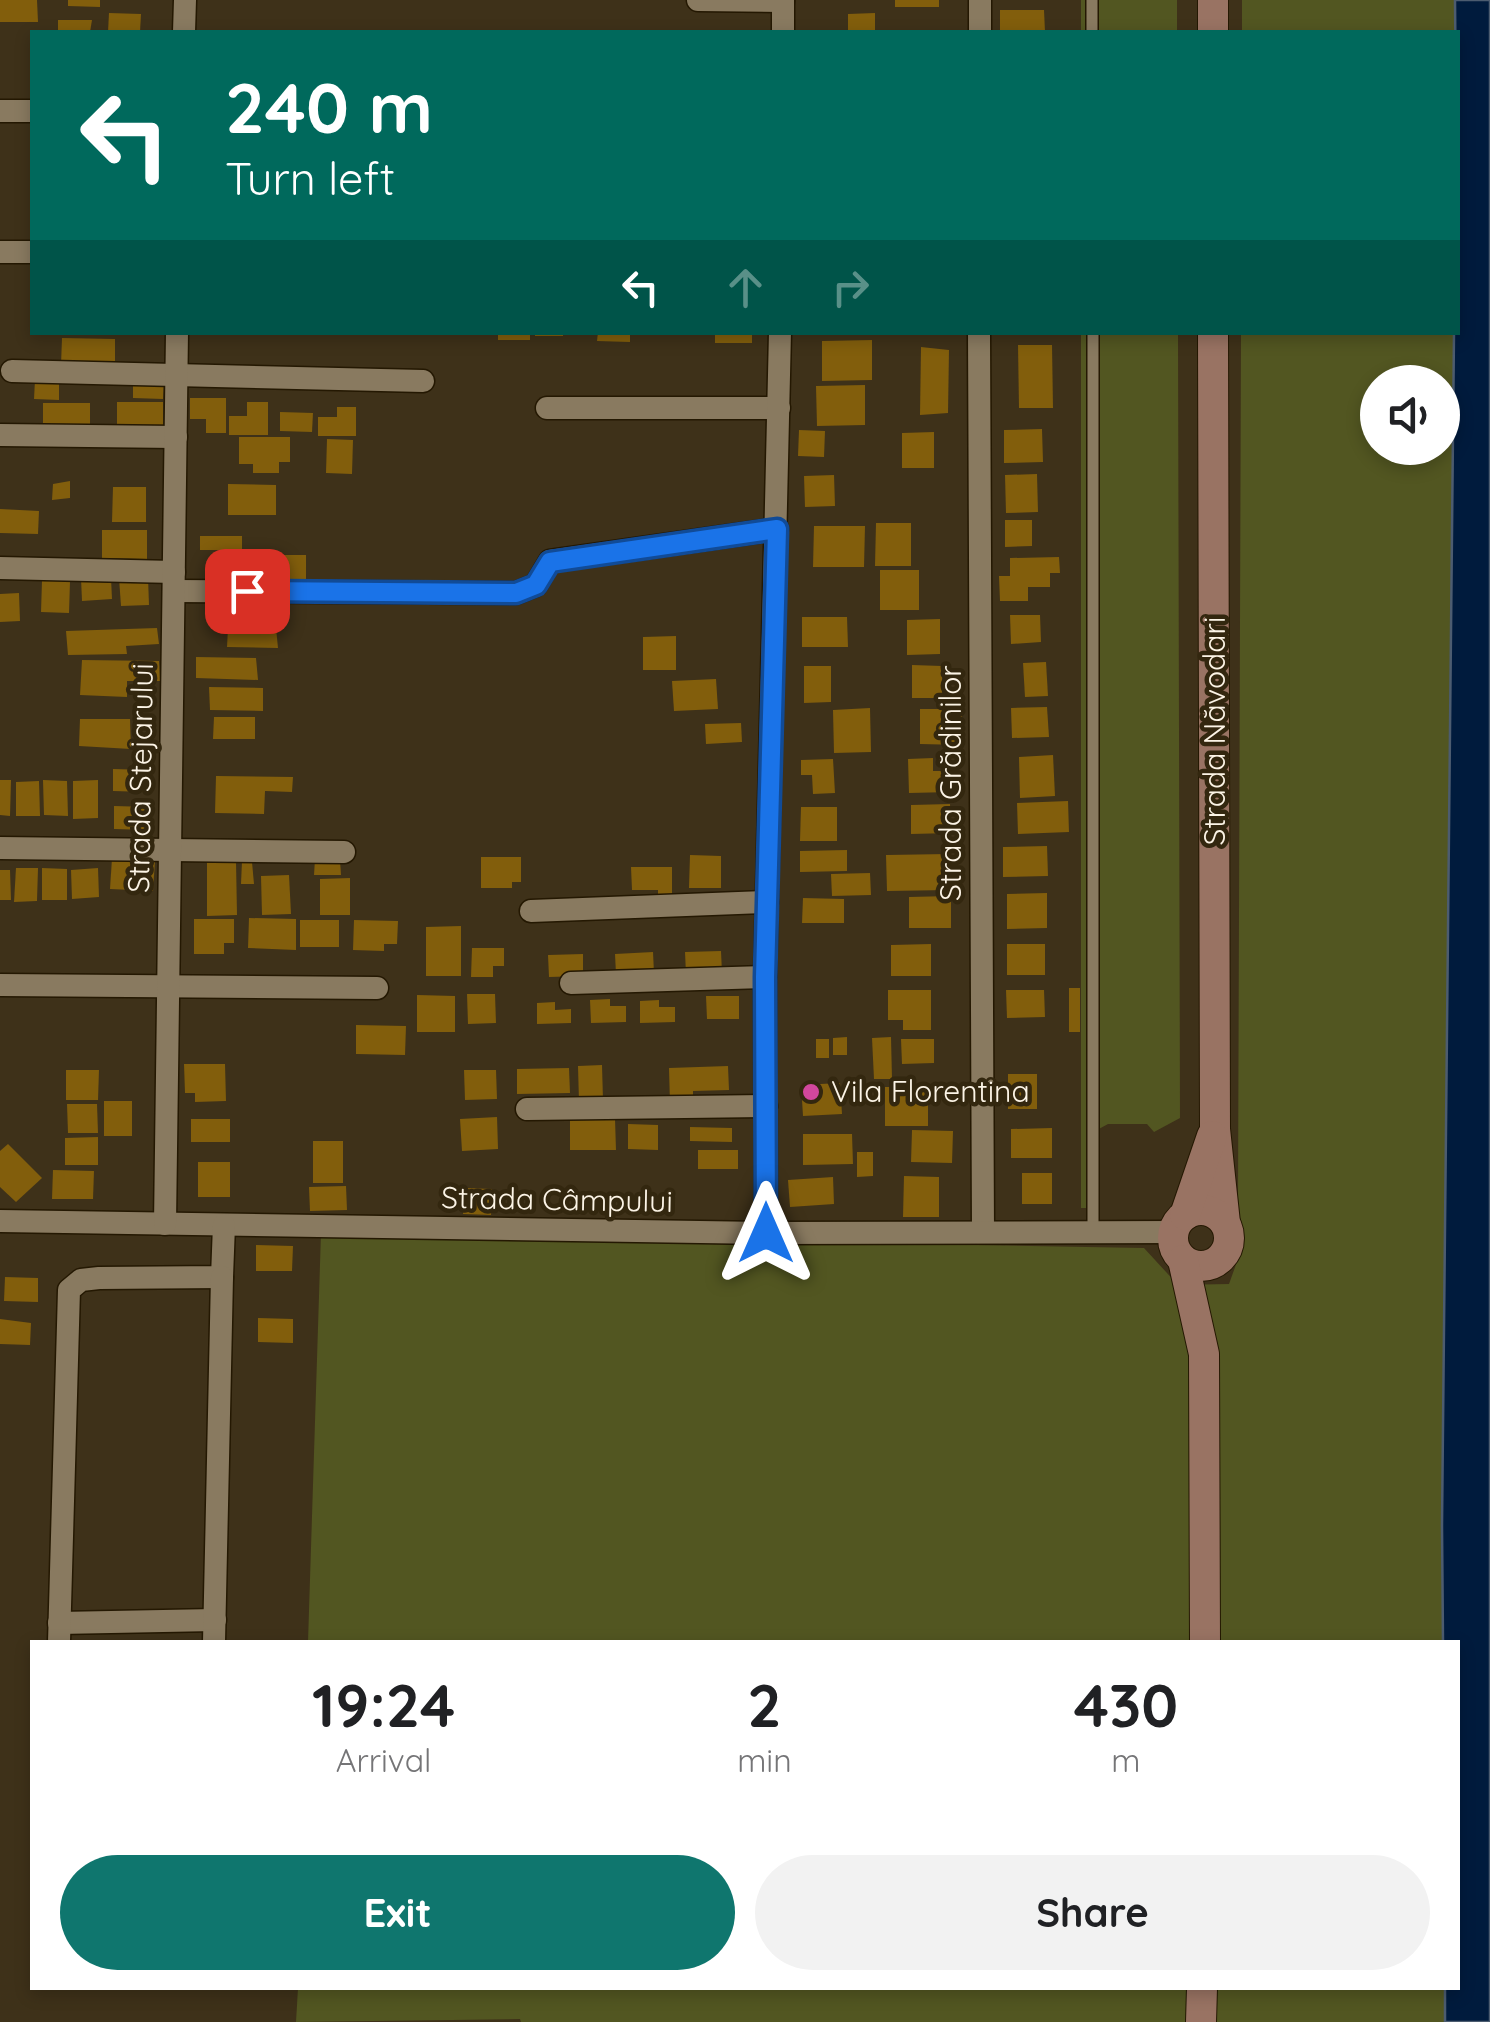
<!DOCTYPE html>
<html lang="en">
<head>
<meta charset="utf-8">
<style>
	:root { --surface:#fff; --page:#f2f2f2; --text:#202124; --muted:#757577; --accent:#0f766e }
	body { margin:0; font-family:Quicksand,sans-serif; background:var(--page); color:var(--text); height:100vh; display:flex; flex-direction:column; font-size:38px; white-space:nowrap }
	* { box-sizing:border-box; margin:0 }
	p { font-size:32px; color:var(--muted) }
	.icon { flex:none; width:55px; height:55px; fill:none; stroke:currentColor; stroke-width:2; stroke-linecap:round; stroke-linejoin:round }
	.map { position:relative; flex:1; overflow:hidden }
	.drawer { position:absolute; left:30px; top:1640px; width:1430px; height:350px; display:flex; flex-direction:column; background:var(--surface); border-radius:0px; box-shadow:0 5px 15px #0003 }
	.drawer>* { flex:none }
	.top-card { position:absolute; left:30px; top:30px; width:1430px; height:305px; border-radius:0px; box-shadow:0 5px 15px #0003; background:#00695c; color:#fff; overflow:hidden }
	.controls { position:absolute; left:1360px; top:365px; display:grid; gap:20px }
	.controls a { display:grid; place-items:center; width:100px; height:100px; border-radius:50%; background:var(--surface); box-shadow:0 5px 15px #0003; font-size:50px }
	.pin { position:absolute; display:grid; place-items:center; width:85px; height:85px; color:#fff; margin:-42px; border-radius:20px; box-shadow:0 5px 15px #0006 }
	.me { position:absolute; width:110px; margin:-55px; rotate:0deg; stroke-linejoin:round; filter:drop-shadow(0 0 8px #0008) }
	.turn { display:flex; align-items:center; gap:35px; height:210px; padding:0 30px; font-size:45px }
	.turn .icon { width:130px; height:130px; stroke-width:2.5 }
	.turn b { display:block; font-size:70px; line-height:85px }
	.lanes { display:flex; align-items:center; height:95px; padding:0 30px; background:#0003; justify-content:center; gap:50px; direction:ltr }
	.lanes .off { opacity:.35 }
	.eta { display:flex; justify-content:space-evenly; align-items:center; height:170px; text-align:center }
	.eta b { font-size:60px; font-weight:800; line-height:70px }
	.cta { display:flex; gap:20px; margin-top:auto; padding:20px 30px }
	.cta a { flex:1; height:115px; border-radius:60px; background:var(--accent); color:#fff; font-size:40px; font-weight:800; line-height:115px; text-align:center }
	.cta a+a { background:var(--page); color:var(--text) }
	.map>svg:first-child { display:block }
	.green { fill:#525621; fill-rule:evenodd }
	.water { fill:#001b3d; stroke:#4c5c70; stroke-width:2.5 }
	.building { fill:#825e0c }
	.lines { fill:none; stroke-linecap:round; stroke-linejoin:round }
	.service-casing { stroke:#241802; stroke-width:14 }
	.minor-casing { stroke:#241802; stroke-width:25 }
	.secondary-casing { stroke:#241802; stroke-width:32 }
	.service { stroke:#897a60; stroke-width:11 }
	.minor { stroke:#897a60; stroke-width:22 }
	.secondary { stroke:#997363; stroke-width:30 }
	.route-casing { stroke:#114b97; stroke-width:25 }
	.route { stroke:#1a73e8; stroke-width:18 }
	.hotel-dot { fill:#d1479c; stroke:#33270f; stroke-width:4 }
	.labels { text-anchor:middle; stroke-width:9; stroke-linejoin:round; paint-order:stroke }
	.street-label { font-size:30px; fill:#fcf4e6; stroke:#33270f }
	.poi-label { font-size:30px; fill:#fcf4e6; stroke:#33270f; text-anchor:start }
</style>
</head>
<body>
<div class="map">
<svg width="1490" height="2022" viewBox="0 0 1490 2022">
	<rect width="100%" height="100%" fill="#3e3119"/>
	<g class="green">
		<rect x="1081" y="0" width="96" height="32"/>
		<rect x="1242" y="0" width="213" height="32"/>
		<path d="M1081 333H1178L1180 1118 1154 1132 1147 1124H1108L1097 1130 1096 1208H1081Z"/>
		<path d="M1241 333H1454L1443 1642H308L321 1233 1144 1248 1178 1285 1229 1284 1243 1245 1238 1199ZM1378 382H1442V448H1378Z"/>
		<path d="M298 1988H1445V2022H521L520 2019 296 2022Z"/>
	</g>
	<path class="water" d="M1455 0H1490V2022H1445V1988H1458V1642H1443L1442 1526 1454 333 1458 332Z"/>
	<g class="building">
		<path d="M0 0H37L38 22H0Z"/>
		<path d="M68 0H100V7L68 6Z"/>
		<rect x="895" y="0" width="44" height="7"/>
		<path d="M1000 10H1044L1045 32H1000Z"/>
		<path d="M109 13 141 14 140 32H108Z"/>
		<path d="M875 13V32H848V14Z"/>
		<path d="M58 20H92L90 32H58Z"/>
		<rect x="498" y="332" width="32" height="8"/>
		<rect x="535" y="332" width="28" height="4"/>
		<path d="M598 332H630V342L597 341Z"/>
		<rect x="715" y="332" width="37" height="11"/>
		<path d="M62 338 115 339V366L61 365Z"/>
		<path d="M872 340V380L822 381V341Z"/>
		<path d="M1018 345H1052L1053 408H1019Z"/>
		<path d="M921 347 949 350 948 413 920 415Z"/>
		<path d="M133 375 164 376 163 399 133 398Z"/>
		<path d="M35 380 59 381V400L34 399Z"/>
		<path d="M865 385V425L817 426 816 386Z"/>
		<path d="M190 398H226V433H206V419H190Z"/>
		<rect x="117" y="402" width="46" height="27"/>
		<path d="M247 402H268V435H229V416H247Z"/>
		<rect x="43" y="403" width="47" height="25"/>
		<path d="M337 407H356V436H318V417H337Z"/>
		<path d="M280 412 313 413 312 432 280 431Z"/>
		<path d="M1042 429 1043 462 1004 463V430Z"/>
		<path d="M799 430 825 431 824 457 798 456Z"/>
		<path d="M934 432V468H902V433Z"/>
		<path d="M239 437H290V462H279V473H253V464H239Z"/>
		<path d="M327 439 353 440 352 474 326 473Z"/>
		<path d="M1037 474 1038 512 1006 513 1005 475Z"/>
		<path d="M834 475 835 506 805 507 804 476Z"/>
		<path d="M70 481V498L52 500 53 484Z"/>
		<path d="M228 484 276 485V515H228Z"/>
		<path d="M113 487H146V522H112Z"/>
		<path d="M0 509 39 511 38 534 0 533Z"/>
		<path d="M1005 520H1032V546L1005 547Z"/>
		<path d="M876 523H911V566H875Z"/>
		<path d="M814 526H865L864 567H813Z"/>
		<path d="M102 530H147V559L102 558Z"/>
		<rect x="200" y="536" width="42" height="14"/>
		<path d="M264 555H306V581L264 580Z"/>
		<path d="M1059 557 1060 573H1050V587H1028V601H1000L999 576H1010V558Z"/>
		<rect x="880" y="570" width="39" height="40"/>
		<path d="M148 577 149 605 121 606 119 578Z"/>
		<path d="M81 578H111L112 599 82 601Z"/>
		<path d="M42 580 70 581 69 613 41 612Z"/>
		<path d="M19 593 20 621 0 622V594Z"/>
		<path d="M1010 615H1040L1041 642 1011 644Z"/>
		<path d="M802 617H847L848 647H802Z"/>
		<path d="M940 619V654L907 655V620Z"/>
		<path d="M157 628 159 644 126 646 127 654 68 655 66 631Z"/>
		<path d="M228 628H276L278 648 227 647Z"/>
		<path d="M676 636V670H643V637Z"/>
		<path d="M196 657 256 658 258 680 196 678Z"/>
		<path d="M82 660 159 661 160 681H127V697L80 695Z"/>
		<path d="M1046 662 1048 696 1025 697 1023 663Z"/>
		<path d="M912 665 942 666V698H912Z"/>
		<path d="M804 666H831V702L804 703Z"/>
		<path d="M716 679 718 709 674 711 672 681Z"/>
		<path d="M209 687 263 688V711L210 710Z"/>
		<path d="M1047 707 1049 737 1012 738 1011 708Z"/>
		<path d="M870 708 871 752 834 753 833 710Z"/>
		<path d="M920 709H962V745L920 744Z"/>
		<path d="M214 717H255V739H213Z"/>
		<path d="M80 719H130L131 749 79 746Z"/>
		<path d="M741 723 742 742 706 744 705 724Z"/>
		<path d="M1053 755 1055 796 1020 798 1019 757Z"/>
		<path d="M933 758V771H950L951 792 909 793 908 759Z"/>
		<path d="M833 759 835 793 813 794 812 775H801V760Z"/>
		<path d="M113 769 147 770 146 792 113 791Z"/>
		<path d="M216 776 293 777 292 792 265 791 264 814 215 813Z"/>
		<path d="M0 780H11L10 816 0 815Z"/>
		<path d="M43 780 67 781 68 816 44 815Z"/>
		<path d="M98 780V818L73 819V781Z"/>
		<path d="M39 781 40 816H16V782Z"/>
		<path d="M1068 801 1069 832 1018 834 1017 803Z"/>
		<path d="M950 804 951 833 911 834V805Z"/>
		<path d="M114 806 149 807 148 830 114 829Z"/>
		<path d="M801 807H837V841H800Z"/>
		<path d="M1047 846 1048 876 1003 877V847Z"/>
		<path d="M847 850V871L800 872V851Z"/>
		<path d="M948 854 949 890 887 891 886 855Z"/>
		<path d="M690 855 721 856V888H689Z"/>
		<path d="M481 857H521V882H512V888H481Z"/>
		<path d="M112 858 155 860 153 891 110 889Z"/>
		<path d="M315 859 340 860 341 875H314Z"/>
		<path d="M207 861H236L237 915 207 916Z"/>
		<path d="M242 861 252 862 254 884H241Z"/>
		<path d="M631 867H672V895H658V890H632Z"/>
		<path d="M16 868H38L37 901 14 902Z"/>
		<path d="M42 868 67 869V900H42Z"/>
		<path d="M98 868 99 897 72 899 71 870Z"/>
		<path d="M0 870H10L11 900H0Z"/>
		<path d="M870 873 871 895 832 896 831 874Z"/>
		<path d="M289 875 291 914 262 915 261 876Z"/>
		<path d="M350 878V915H320V879Z"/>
		<path d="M1047 893V928L1007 929V894Z"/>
		<path d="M951 896V928H909V897Z"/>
		<path d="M803 898 844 899V923H802Z"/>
		<path d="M249 918 296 919V950L248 948Z"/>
		<path d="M194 919H234V943H224V954H194Z"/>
		<rect x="300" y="920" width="39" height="27"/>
		<path d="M354 920 398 921 397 944H384V951L353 950Z"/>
		<path d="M461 926V976H426V927Z"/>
		<path d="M931 944V976H891V945Z"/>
		<rect x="1007" y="944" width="38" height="31"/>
		<path d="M472 948H504V966H493V977H471Z"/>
		<path d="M721 951 722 973 686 974 685 952Z"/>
		<path d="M653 952 654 973 616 974 615 954Z"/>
		<path d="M583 954V976L549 977 548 955Z"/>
		<rect x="1069" y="988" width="11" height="44"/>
		<path d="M888 990H931V1030H903V1020H888Z"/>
		<path d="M1006 990H1044L1045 1017 1007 1018Z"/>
		<path d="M467 994H495L496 1023 468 1024Z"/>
		<path d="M417 995 455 996V1032H417Z"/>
		<path d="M706 996H739V1019H707Z"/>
		<path d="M610 999V1006H626V1022L591 1023 590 1000Z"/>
		<path d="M659 1000V1007H675V1022L640 1023V1001Z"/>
		<path d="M555 1002V1010L571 1009V1023L537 1024V1003Z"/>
		<path d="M356 1025 406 1026 405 1055 356 1054Z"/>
		<path d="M847 1037V1055H833V1038Z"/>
		<path d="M891 1037 892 1079H874L872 1038Z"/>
		<rect x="816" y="1039" width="13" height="19"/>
		<path d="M901 1039H934V1063L902 1064Z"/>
		<path d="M184 1064H225L226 1101 195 1102V1093H185Z"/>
		<path d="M602 1065 603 1100 579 1102 578 1066Z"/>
		<path d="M728 1066 729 1090 693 1091V1104H670L669 1068Z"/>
		<path d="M569 1068 570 1093 517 1094V1069Z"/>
		<path d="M66 1070H99L98 1100H66Z"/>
		<path d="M464 1070H496L497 1099 465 1100Z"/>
		<rect x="1008" y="1074" width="29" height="35"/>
		<path d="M840 1083 842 1114 803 1116 801 1085Z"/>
		<rect x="885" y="1087" width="43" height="39"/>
		<rect x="104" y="1101" width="28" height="35"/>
		<path d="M67 1104H97L98 1133H68Z"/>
		<path d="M497 1117 498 1149 462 1151 460 1119Z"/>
		<rect x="191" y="1119" width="39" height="23"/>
		<path d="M615 1119 616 1150H570V1120Z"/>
		<path d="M628 1124 658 1125V1150L628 1149Z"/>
		<path d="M690 1127 732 1128V1142L690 1141Z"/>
		<path d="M1052 1128V1158H1011V1129Z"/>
		<path d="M912 1130 953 1131 952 1163 911 1162Z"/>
		<path d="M803 1134H852L853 1164 803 1165Z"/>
		<path d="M98 1137V1165H65V1138Z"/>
		<rect x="313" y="1141" width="30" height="42"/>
		<path d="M8 1144 42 1178 16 1202 0 1187V1151Z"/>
		<rect x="698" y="1150" width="40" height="19"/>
		<path d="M857 1152H873V1176L857 1177Z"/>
		<rect x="198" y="1162" width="32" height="35"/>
		<path d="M53 1170 94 1171 93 1199H52Z"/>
		<rect x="1022" y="1173" width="30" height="31"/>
		<path d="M904 1176 939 1177V1217H903Z"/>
		<path d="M833 1177 834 1204 790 1207 788 1180Z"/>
		<path d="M346 1186 347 1210 310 1211 309 1187Z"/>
		<path d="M464 1188 492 1189 491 1215 463 1214Z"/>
		<path d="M256 1245 293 1246 292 1271H256Z"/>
		<path d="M5 1277 38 1278V1302L4 1301Z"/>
		<path d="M258 1318 293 1319V1343L258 1342Z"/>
		<path d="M0 1319 31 1323 30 1345 0 1344Z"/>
	</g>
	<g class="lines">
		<defs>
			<g id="service">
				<path d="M1092 0V32"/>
				<path d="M1093 332V1232"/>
			</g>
			<g id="minor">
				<path d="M698 0 783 1"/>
				<path d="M184 32 185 0"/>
				<path d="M783 32V0"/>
				<path d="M980 32V0"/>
				<path d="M0 111H32"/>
				<path d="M0 252H32"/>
				<path d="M979 332 983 1232"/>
				<path d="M12 371 423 381"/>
				<path d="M547 408H779"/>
				<path d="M0 435 176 437"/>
				<path d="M0 568 174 572"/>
				<path d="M174 591 516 593 536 585 550 561 777 529"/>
				<path d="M0 848 344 852"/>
				<path d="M531 911 767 902"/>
				<path d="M571 983 765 977"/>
				<path d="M0 985 377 988"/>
				<path d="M527 1109 766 1106"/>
				<path d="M0 1221 766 1233 1174 1232"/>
				<path d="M165 1224 177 332"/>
				<path d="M766 1233 765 977 780 332"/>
				<path d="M59 1623 215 1620"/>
				<path d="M59 1642 69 1290 81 1280 99 1278 222 1277 224 1225"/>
				<path d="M214 1642 222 1277"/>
			</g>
			<g id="secondary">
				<path d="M1213 0V32"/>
				<path d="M1213 332 1215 1129 1225 1223"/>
				<circle cx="1201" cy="1238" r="28"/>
				<path d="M1185 1215 1212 1136"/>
				<path d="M1183 1260 1204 1354 1205 1642"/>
				<path d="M1201 2022 1202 1988"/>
			</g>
		</defs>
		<use href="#service" class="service-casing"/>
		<use href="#minor" class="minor-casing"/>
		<use href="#secondary" class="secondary-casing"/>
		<use href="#service" class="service"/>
		<use href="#minor" class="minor"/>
		<use href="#secondary" class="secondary"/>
	</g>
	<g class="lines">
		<defs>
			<path id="route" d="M247 591 516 593 536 585 550 562 777 529 765 977 766 1233"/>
		</defs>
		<use href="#route" class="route-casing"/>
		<use href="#route" class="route"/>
	</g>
	<circle class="hotel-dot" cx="811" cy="1092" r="10"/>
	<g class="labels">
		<g class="street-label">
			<text transform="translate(1215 731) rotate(-90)" y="10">Strada Năvodari</text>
			<text transform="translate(141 778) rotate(-89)" y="10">Strada Stejarului</text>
			<text transform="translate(951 783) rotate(-90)" y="10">Strada Grădinilor</text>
			<text transform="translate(557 1200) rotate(1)" y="10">Strada Câmpului</text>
		</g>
		<g class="poi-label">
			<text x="831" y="1102">Vila Florentina</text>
		</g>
	</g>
</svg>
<div class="controls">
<a><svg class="icon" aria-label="sound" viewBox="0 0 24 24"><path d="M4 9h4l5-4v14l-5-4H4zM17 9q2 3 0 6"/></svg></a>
</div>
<div class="pin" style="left:247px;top:591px;background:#d93025"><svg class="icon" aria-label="arrive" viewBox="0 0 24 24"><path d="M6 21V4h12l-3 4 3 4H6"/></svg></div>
<svg class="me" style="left:766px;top:1233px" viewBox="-20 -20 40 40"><path d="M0-17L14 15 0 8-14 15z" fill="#1a73e8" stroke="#fff" stroke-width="4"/></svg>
<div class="top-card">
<div class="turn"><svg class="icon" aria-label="left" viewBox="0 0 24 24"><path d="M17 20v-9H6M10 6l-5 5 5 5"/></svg><div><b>240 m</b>Turn left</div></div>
<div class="lanes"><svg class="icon" aria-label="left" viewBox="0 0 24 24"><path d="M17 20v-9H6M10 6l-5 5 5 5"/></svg><svg class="icon off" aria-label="ahead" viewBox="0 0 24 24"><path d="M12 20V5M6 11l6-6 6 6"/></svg><svg class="icon off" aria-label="right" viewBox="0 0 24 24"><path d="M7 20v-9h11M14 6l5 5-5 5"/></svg></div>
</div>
<section class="drawer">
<div class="eta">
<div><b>19:24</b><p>Arrival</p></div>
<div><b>2</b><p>min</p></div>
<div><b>430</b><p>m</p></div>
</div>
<div class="cta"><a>Exit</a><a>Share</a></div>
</section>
</div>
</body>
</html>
